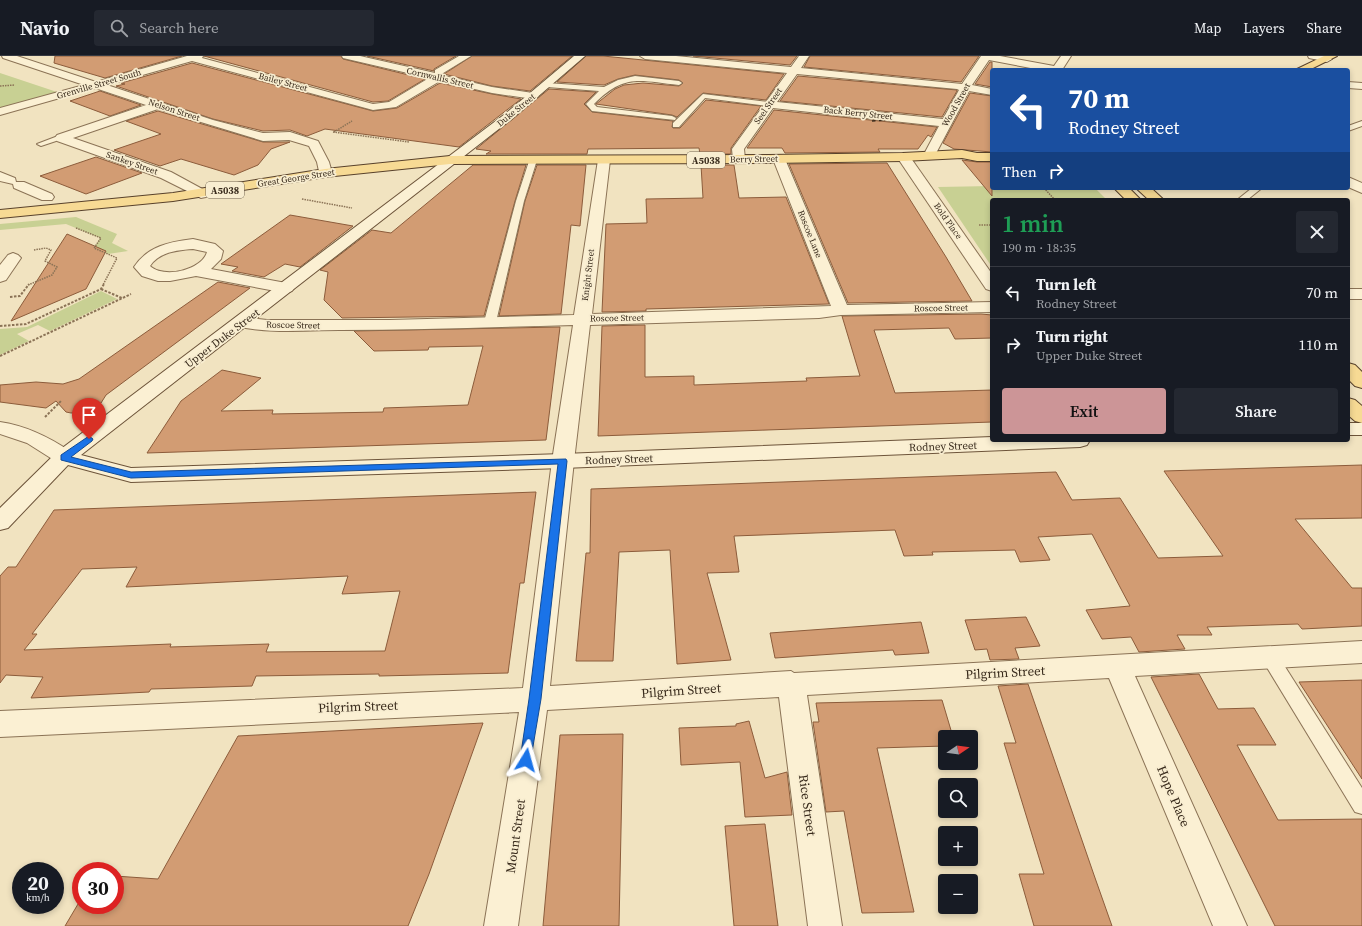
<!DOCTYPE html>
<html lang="en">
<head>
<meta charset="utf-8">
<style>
	:root { --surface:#171b24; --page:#242831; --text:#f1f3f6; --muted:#9ea1a6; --line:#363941; --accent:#cc9597 }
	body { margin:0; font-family:"Source Serif 4",serif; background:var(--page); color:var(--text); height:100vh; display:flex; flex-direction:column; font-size:15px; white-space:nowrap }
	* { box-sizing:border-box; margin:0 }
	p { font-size:13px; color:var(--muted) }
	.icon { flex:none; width:22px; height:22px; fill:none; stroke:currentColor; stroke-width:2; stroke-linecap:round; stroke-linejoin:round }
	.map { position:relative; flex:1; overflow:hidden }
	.side { position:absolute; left:990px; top:142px; width:360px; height:244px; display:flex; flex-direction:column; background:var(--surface); border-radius:4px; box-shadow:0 2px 6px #0003 }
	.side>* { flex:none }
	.hud { position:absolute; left:990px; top:12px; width:360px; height:122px; border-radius:4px; box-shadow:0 2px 6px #0003; background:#1a4fa0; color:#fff; overflow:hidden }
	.needle { width:26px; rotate:77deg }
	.fabs { position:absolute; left:938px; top:674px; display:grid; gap:8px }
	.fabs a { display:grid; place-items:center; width:40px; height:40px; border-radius:4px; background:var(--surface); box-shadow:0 2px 6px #0003; font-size:20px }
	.speed { position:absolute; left:12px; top:806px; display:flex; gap:8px; font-size:20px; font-weight:700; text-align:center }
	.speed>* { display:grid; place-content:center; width:52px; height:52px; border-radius:50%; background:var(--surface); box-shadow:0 2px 6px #0003; line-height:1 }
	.speed small { font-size:10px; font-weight:400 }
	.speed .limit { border:6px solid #d22; background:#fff; color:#111 }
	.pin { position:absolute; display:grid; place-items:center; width:34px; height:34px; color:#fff; margin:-41px -17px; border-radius:50% 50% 50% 0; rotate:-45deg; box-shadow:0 0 4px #0007 }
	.pin .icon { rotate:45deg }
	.me { position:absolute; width:44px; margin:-22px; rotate:8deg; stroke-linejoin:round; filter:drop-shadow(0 0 3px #0008) }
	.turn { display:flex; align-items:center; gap:14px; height:84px; padding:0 12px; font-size:18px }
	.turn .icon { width:52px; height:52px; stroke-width:2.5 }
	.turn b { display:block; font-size:28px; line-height:34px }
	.then { display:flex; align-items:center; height:38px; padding:0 12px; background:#0003; gap:8px; font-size:15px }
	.round { display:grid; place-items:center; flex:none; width:42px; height:42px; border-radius:4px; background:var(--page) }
	.summary { display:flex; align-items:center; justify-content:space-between; height:68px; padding:0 12px }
	h1 { font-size:24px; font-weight:600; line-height:30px; color:#1e9e55 }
	.cta { display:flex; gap:8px; margin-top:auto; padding:8px 12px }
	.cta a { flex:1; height:46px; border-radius:4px; background:var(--accent); color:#111; font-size:16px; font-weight:600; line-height:46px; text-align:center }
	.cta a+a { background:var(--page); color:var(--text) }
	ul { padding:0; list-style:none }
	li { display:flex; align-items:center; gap:12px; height:52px; padding:0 12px; border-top:1px solid var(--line) }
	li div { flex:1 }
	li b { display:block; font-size:15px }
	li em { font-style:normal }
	header { display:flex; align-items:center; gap:24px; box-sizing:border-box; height:56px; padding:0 20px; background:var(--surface); border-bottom:1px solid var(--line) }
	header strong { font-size:19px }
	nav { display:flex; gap:22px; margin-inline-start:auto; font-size:14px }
	.search { width:280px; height:36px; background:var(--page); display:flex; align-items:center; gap:10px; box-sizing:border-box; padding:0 14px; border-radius:4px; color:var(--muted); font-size:15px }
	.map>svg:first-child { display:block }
	.green { fill:#c8d093 }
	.building { fill:#d29c73; stroke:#8c5c3b; fill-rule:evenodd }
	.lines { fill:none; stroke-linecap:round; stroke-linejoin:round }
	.lane-casing { stroke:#8b7356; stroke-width:2 }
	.street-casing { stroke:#8b7356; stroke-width:2 }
	.secondary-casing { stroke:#6d543a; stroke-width:2 }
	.primary-casing { stroke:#58412b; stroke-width:2 }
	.path-far1 { stroke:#8b7356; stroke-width:1.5; stroke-dasharray:1.5 1; stroke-linecap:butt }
	.path { stroke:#8b7356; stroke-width:2; stroke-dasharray:2.5 1.5; stroke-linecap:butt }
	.lane { fill:#fbf0d3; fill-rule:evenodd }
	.street { fill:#fbf0d3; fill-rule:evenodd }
	.secondary { fill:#fbf0d3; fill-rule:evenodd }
	.primary { fill:#f7da94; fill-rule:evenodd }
	.rail { stroke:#392b1c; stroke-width:1.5; stroke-dasharray:3.5 3.5; stroke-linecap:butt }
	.route { fill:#1a73e8; stroke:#114b97 }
	.labels { text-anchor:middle; stroke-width:3.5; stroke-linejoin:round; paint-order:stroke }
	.far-street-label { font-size:9px; fill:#392b1c; stroke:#f8edd0 }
	.shield { fill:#f8edd0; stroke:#726552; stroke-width:1 }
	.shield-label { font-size:10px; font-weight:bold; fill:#392b1c }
	.street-label { font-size:11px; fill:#392b1c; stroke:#f8edd0 }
	.near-street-label { font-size:13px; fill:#392b1c; stroke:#f8edd0 }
</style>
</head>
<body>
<header>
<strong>Navio</strong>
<div class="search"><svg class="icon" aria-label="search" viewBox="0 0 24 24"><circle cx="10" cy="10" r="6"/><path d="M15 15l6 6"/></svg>Search here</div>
<nav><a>Map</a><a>Layers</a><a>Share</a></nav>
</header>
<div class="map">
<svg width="1362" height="870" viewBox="0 0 1362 870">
	<rect width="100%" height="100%" fill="#f1e3c0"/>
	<g class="green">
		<path d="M0 17 57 36 0 52Z"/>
		<path d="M992 130V132H1095L1107 144H992V211L938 131Z"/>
		<path d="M76 161 117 178 112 187 128 195 108 198 94 192 100 182 66 168 0 174V168Z"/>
		<path d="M101 235 117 243 50 275 38 269 17 278 29 285 0 299V273L27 271Z"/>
	</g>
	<g class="building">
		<path d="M55 0H182L105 22 54 7Z"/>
		<path d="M204 0H341L343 3 425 23 388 45 373 46Z"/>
		<path d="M367 0H456L434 13V15Z"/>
		<path d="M472 0H572L530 35 492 30 444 18Z"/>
		<path d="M586 0H603L784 18 766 44 703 37 677 61 672 59 596 48 615 33 624 29 643 27 679 30 683 27 679 24 635 19 618 23 604 29 557 26Z"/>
		<path d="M693 0H797L790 9Z"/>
		<path d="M810 0H979L961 26 804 11Z"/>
		<path d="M990 6H992V31L975 28Z"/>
		<path d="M192 7 373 55 397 52 440 27 492 38 521 43 459 91 325 73 307 80 290 74 263 75 213 63 116 30 125 28 121 27Z"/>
		<path d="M798 20 957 34V35L942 61 780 45Z"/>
		<path d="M549 33 596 36 584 48 592 56 673 65 672 71 673 72H680L706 44 761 50 731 92V98H700L699 92 588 93 587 98H486L491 95 476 93Z"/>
		<path d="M100 35 141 49 110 60 70 45Z"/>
		<path d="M970 37 992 40V96L954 93 943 87Z"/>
		<path d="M774 54 937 71 931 81 928 79 918 93H878L880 96 785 97 782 92H747Z"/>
		<path d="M158 55 263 86H290L271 93 258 109 234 119 181 103 160 110 114 94 161 78 126 65Z"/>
		<path d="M96 101 142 117 86 138 40 120Z"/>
		<path d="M962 104 977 106H992V140Z"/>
		<path d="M887 107 946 201 972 245 848 247 789 108Z"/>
		<path d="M473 109H526L515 145 484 260 342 262 324 244 328 216 320 214 372 174 391 177Z"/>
		<path d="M537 109H586L580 170 571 169 561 258 499 260 525 145Z"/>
		<path d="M701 109H734L739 142 786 141 829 248 646 253V255L602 256 606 168 647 167 646 143 703 142Z"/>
		<path d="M290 159 353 170 300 211 285 208 264 221 232 215 238 211 221 208Z"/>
		<path d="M67 178 106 195 86 233 11 265Z"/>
		<path d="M218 226 250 232 106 339 101 347 95 352 87 356 71 357 66 356 56 345 46 352 0 346V329L36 326 63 328 79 323Z"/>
		<path d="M981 258 992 259V282L955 283 949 272 874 274 895 337 992 334V366L598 380 602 270 645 269V321L694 320V329L807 325 806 322 860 320 842 260Z"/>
		<path d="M560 271 546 384 147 397 181 345 222 314 261 322 221 355 273 354 272 358 383 356 384 352 468 349 483 290 429 291 428 294 374 295 354 275Z"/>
		<path d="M1362 409V462L1295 463 1352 532H1362V570L1302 573 1298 568 1207 571 1212 579H1177L1185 593 1139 596 1131 581 1102 583 1086 554 1130 550 1092 478 1038 481 1050 504 1020 506 1015 494 932 496 933 499 904 500 895 474 734 480 739 516 707 517 731 604 677 608 670 494 619 496 613 605H576L586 497H590L591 433 1056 416 1072 444 1120 442 1158 502 1223 500 1164 415Z"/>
		<path d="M536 436 524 527H520L508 617 379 620V618L256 620 252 630 151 633 149 636 31 642 43 621 6 619 0 627V520L8 511H16L54 454ZM137 511 126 531 348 520 342 538 400 535 385 595 266 596 269 588 170 591 171 588 24 594 37 578H32L82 513Z"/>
		<path d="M1026 561 1040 590 1015 592 1019 603 990 604 987 593 975 594 965 564Z"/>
		<path d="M921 566 929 597 895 599 893 594 775 602 770 577Z"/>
		<path d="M1199 618 1218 653 1254 652 1276 689H1237L1278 764 1362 763V870H1275L1151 621Z"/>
		<path d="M1362 624V723L1299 626Z"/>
		<path d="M1028 628 1094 819 1112 870H1034L1019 818H1044L1004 687H1016L998 630Z"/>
		<path d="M942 644 953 681H945V690L877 692 914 856 862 857 844 755 826 756 813 666H819L816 647Z"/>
		<path d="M749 665 765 722 787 716 792 759 745 761 740 706 681 709 679 672 736 670V668Z"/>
		<path d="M483 667 429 818 408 870H65L81 843V849H115V820L158 823 238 680Z"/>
		<path d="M623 678 619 870H543L560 679Z"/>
		<path d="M765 768 778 870H734L725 770Z"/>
	</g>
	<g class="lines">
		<defs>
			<g id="lane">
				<path d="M635 20 679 25 682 27 679 29C639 25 625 17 594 48L597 51 672 60 676 62 675 64 592 55 586 48 599 35 547 31 544 29 547 27 604 31 618 24Z"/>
				<path d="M703 38 769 46 773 48 769 50 705 42 679 71H673V67Z"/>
				<path d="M1362 65V70L1348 75V70Z"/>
				<path d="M58 80 65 82 41 90 37 88Z"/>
				<path d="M530 102 537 104 524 145 496 266 494 268H486L484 266 516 145Z"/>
				<path d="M1252 132H1262L1247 144H1237Z"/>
				<path d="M1269 593 1275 595 1362 732V758L1355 756 1263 605 1261 600 1263 595Z"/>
			</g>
			<g id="street">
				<path d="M2 0H17L96 26 187 0H203L202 2 373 48 389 46 429 22 343 2 342 0H360L435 17V14L459 0H471L440 19 492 31 533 37 539 40 533 43 492 37 440 25 396 51 373 54 192 5 107 29 213 64 263 77 290 76 318 85 329 106 332 117 330 120H320L317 106 309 90 289 84 263 85 158 53 73 82 171 116 206 135 208 138 206 141 201 142 161 122 57 85 55 82 57 79 146 49 95 32 0 59V52L84 29 3 2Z"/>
				<path d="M640 0H676L791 11 799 0H809L801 12 962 28 981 0H1000L1054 10 1061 0H1071L1062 14H1041L989 4 972 29 992 33V39L969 35 933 103H925L923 100 939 70 773 52 744 93 745 103 739 107 733 103 732 93 787 17 645 3ZM797 18 957 33 959 34 943 63 777 46Z"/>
				<path d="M1308 0H1327L1332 3 1327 6 1309 2Z"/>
				<path d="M1348 26 1362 27V33L1348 32Z"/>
				<path d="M903 97 908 98 992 218V235L986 233 897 101Z"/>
				<path d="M779 99 785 103 847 249 992 246V256L841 259 819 262 590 269 574 405 550 630 791 615 794 617 1362 585V607L1135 620 1247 870H1213L1109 622 807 639 842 870H808L779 641 547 654 518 870H484L519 656 0 681V655L523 632 552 405 573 269C495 271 417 274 339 274 305 274 269 278 236 270L233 266 236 262 242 261 267 264H390L574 259 598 104 604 100 610 104 592 258 831 250 773 103Z"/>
				<path d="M0 116 15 122 16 126H24L52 138 54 141 52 144H42L14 132 13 128 0 125Z"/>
				<path d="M1348 121 1362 127V137L1348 131Z"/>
				<path d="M193 183 215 188 223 195 221 203 211 213 286 227 292 229 294 232 292 235 286 237 196 220 170 225H158L142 220 134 211C148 190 169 186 193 183ZM193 193 207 196C202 214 164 223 150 210 159 196 178 194 193 193Z"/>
				<path d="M13 197 18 199 21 202 6 224 0 226V209L8 199Z"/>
				<rect x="1348" y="233" width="14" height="10"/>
				<path d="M0 366C27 370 49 381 71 396L75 401 71 406 64 408 57 406 27 387 0 378Z"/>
			</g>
			<g id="secondary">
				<path d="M574 0H585L513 62 81 399 131 412 563 398 992 381V384H1090L1087 389 1080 391 563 412 131 426 68 409 8 472 0 474V452L57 396 505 58Z"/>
				<rect x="1348" y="367" width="14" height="12"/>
			</g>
			<g id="primary">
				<path d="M1324 0H1337L1309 14H1295Z"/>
				<path d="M962 94 977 97H992V105H977L962 102 903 105 769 107 450 108 325 121 173 145 0 162V154L173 137 325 113 450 100 769 99 903 97Z"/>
				<path d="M1114 132H1129L1141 144H1126Z"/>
				<path d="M1136 132H1151L1164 144H1149Z"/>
				<path d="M1348 307 1355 309 1362 316V332L1355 330 1348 323Z"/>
				<path d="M1348 342 1355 344 1362 350V367L1355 365 1348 359Z"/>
			</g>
		</defs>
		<use href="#lane" class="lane-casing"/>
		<use href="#street" class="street-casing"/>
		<use href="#secondary" class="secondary-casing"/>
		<use href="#primary" class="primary-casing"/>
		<g class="path-far1">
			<path d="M0 30 15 29"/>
			<path d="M333 76 409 86"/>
			<path d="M334 76 352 65"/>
			<path d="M1044 132 1055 144"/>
			<path d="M302 143 352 152"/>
			<path d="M979 169H992"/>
			<path d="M76 172 101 182 94 192 117 202 103 229"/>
			<path d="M28 229 52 219 57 211 45 205 51 194 46 192 34 194"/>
		</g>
		<g class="path">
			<path d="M101 233 122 242"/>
			<path d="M10 241 20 240 29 228"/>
			<path d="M0 270 26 268 101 233 104 228"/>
			<path d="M0 300 131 238"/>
			<path d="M45 361 61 345"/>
		</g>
		<use href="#lane" class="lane"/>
		<use href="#street" class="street"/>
		<use href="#secondary" class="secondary"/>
		<use href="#primary" class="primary"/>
		<path class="rail" d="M872 65 884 64"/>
	</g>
	<path class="route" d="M89 380 93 383 92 385 71 401 131 416 566 403 567 405 541 643 530 708 526 709 522 708 520 704 529 643 558 408 131 422 61 404V399Z"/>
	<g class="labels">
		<g class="far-street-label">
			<text transform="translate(440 22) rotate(13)" y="3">Cornwallis Street</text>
			<text transform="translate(283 26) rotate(15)" y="3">Bailey Street</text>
			<text transform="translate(99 28) rotate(-16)" y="3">Grenville Street South</text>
			<text transform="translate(956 49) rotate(-61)" y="3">Wood Street</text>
			<text transform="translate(768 50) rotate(-55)" y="3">Seel Street</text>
			<text transform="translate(174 54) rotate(18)" y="3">Nelson Street</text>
			<text transform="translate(516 54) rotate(-39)" y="3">Duke Street</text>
			<text transform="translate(858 57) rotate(6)" y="3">Back Berry Street</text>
			<text transform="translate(754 103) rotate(-1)" y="3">Berry Street</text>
			<text transform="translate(132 107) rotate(19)" y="3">Sankey Street</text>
			<text transform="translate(296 122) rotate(-9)" y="3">Great George Street</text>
			<text transform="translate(948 165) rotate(55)" y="3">Bold Place</text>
			<text transform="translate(810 178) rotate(68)" y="3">Roscoe Lane</text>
			<text transform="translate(588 219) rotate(-83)" y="3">Knight Street</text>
			<text transform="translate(941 252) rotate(-1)" y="3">Roscoe Street</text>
			<text transform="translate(617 262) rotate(-1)" y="3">Roscoe Street</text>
			<text transform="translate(293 269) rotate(1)" y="3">Roscoe Street</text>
		</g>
		<g class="shield">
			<rect x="687" y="96" width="38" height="16" rx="3"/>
			<rect x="206" y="126" width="38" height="16" rx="3"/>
		</g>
		<g class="shield-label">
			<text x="706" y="108">A5038</text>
			<text x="225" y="138">A5038</text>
		</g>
		<g class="street-label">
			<text transform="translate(222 282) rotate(-37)" y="4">Upper Duke Street</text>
			<text transform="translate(943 390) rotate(-2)" y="4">Rodney Street</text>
			<text transform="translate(619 403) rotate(-2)" y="4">Rodney Street</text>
		</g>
		<g class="near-street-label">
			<text transform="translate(1005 616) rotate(-3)" y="5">Pilgrim Street</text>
			<text transform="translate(681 634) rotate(-4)" y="5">Pilgrim Street</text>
			<text transform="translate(358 650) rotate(-2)" y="5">Pilgrim Street</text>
			<text transform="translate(1174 740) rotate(67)" y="5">Hope Place</text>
			<text transform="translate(808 749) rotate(82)" y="5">Rice Street</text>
			<text transform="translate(515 780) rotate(-82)" y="5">Mount Street</text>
		</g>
	</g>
</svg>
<div class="fabs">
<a><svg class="needle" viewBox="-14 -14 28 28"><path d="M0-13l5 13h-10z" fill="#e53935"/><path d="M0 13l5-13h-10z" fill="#9ea1a6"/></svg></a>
<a><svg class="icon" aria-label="search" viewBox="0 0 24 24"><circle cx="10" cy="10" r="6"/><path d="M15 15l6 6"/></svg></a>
<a>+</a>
<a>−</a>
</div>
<div class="speed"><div>20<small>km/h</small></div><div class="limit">30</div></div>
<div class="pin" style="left:89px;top:383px;background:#d93025"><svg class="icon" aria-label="arrive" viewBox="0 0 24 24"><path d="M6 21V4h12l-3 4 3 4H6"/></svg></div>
<svg class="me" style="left:526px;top:704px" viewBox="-20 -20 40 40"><path d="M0-17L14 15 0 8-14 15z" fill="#1a73e8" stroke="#fff" stroke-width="4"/></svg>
<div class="hud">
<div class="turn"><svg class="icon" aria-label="left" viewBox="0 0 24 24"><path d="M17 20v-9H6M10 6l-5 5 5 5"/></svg><div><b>70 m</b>Rodney Street</div></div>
<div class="then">Then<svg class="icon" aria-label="right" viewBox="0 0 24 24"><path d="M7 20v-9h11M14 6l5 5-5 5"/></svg></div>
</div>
<section class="side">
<div class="summary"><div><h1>1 min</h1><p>190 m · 18:35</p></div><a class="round"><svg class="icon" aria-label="close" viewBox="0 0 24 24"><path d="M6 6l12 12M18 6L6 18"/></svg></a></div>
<ul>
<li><svg class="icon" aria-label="left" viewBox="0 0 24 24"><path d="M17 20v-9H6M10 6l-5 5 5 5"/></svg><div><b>Turn left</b><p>Rodney Street</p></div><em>70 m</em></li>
<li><svg class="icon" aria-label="right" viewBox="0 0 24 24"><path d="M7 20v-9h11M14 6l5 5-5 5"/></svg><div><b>Turn right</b><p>Upper Duke Street</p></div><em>110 m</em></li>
</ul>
<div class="cta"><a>Exit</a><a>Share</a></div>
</section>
</div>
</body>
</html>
